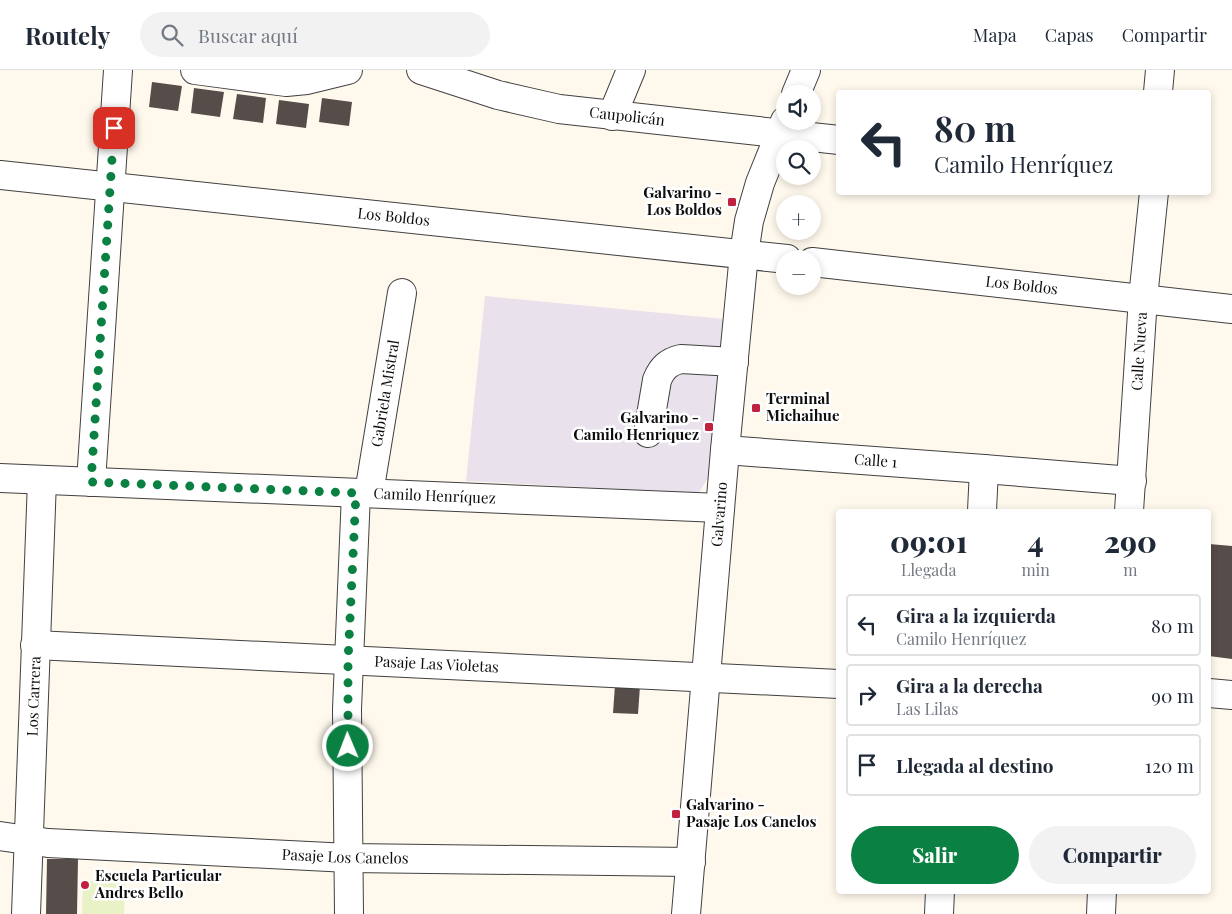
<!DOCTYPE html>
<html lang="es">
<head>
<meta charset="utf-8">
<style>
	:root { --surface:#fff; --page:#f2f2f3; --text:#1f2937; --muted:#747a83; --line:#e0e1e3; --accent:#0b8043 }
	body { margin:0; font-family:"Playfair Display",serif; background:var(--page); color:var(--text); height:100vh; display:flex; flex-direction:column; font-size:19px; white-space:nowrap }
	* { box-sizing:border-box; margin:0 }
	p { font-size:16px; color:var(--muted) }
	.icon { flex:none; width:28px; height:28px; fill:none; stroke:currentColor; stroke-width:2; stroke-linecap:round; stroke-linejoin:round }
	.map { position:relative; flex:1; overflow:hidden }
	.panel { position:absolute; left:836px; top:439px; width:375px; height:385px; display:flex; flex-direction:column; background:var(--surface); border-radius:5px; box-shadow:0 2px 8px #0003 }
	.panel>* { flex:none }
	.guide { position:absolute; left:836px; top:20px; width:375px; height:105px; border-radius:5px; box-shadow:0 2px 8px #0003; background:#fff; color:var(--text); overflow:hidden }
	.fabs { position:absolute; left:776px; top:15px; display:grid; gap:10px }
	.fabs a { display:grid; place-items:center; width:45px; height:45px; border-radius:50%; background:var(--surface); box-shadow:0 2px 8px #0003; font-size:25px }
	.pin { position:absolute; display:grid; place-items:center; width:42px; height:42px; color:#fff; margin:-21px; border-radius:10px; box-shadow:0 2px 8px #0006 }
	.me { position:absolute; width:55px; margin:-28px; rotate:359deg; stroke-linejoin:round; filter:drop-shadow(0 0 4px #0008) }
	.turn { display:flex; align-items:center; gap:18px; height:105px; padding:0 15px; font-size:22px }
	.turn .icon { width:65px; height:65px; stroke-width:2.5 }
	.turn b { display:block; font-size:35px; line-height:42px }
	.eta { display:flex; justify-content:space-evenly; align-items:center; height:85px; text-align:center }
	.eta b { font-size:30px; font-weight:800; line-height:35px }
	.primary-button { display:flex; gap:10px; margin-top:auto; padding:10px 15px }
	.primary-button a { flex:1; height:58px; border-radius:30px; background:var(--accent); color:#fff; font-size:20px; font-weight:800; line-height:58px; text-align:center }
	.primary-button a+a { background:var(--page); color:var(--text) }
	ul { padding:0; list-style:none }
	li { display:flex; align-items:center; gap:15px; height:62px; margin:0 10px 8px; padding:0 5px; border:2px solid var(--line); border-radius:5px }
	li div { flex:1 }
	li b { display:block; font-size:19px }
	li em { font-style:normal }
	header { display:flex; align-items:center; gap:30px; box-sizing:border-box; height:70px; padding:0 25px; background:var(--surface); border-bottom:1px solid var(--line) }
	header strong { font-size:24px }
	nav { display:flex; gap:28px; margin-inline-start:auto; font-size:18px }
	.search { width:350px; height:45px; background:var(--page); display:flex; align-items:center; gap:12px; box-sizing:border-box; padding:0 18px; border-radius:28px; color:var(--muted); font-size:19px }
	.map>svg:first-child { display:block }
	.industrial { fill:#e9e1ec }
	.pitch { fill:#e9f1c7 }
	.building { fill:#564c49 }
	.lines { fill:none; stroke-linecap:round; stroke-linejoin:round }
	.minor-casing { stroke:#404040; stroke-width:30 }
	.minor { stroke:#fff; stroke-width:28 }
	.route { stroke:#0b8043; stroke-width:9; stroke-dasharray:0 16.2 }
	.poi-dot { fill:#c2203f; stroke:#fff; stroke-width:2 }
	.labels { text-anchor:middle; stroke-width:5; stroke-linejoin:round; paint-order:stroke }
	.street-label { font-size:15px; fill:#0d0d0d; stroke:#fff }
	.poi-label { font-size:15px; font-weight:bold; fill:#0d0d0d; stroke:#fff; text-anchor:start }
</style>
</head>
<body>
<header>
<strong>Routely</strong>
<div class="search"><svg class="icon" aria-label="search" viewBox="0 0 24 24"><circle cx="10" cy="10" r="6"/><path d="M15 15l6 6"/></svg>Buscar aquí</div>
<nav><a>Mapa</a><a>Capas</a><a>Compartir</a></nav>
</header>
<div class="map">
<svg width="1232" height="844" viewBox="0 0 1232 844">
	<rect width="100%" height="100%" fill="#fff9ed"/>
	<path class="industrial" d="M485 226 724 249 710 404 699 423 466 411Z"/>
	<path class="pitch" d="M83 811 125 812 124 844H82Z"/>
	<g class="building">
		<path d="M152 12 182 16 178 41 149 37Z"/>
		<path d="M194 18 224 22 220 47 191 43Z"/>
		<path d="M237 24 266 28 263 53 233 49Z"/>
		<path d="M322 28 352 32 349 56 319 52Z"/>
		<path d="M279 30 309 34 306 58 276 54Z"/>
		<path d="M1209 474 1232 476V589L1209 586 1210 513 1209 512Z"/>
		<path d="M615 615 640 616 638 644 613 643Z"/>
		<path d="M47 789H78L77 844H46Z"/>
	</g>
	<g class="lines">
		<defs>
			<g id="minor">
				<path d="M195 0 286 12 307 10 348 0"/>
				<path id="s1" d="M421 0 498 25 559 39 839 70"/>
				<path d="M1158 22 1160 0"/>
				<path d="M796 24 806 0"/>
				<path d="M612 46 631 0"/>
				<path id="s2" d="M0 105 787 189"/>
				<path id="s3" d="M812 192 1232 239"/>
				<path d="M648 363 657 310C662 298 668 292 681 289L734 292"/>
				<path id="s4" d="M725 380 984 399 982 441"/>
				<path d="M984 399 1132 411"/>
				<path id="s5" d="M0 408 720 438"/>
				<path d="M91 412 118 0"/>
				<path id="s6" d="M369 423 402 223"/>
				<path id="s7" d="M1129 441 1143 228 1154 122"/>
				<path id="s8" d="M35 575 839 614"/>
				<path d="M1209 623 1232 625"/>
				<path id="s9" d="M0 766 48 773 349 788 691 792"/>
				<path id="s10" d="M26 844 42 410"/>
				<path d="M349 844 347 639 356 423"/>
				<path id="s11" d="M686 844 725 380 744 184 749 151 760 113 785 51"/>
				<path d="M939 844 940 821"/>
				<path d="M1101 844 1102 821"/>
			</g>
		</defs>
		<use href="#minor" class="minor-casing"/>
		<use href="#minor" class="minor"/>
	</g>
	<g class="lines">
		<path class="route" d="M114 58 91 412 356 423 348 591V676"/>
	</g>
	<g class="poi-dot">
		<rect x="727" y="127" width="10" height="10" rx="2.5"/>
		<rect x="751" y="333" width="10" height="10" rx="2.5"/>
		<rect x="704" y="352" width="10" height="10" rx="2.5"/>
		<rect x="671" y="739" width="10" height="10" rx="2.5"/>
		<circle cx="85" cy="815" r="5"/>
	</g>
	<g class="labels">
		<g class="street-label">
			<text dy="5" stroke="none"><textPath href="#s1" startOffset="212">Caupolicán</textPath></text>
			<text dy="5" stroke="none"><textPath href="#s2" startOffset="396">Los Boldos</textPath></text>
			<text dy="5" stroke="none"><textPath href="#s3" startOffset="211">Los Boldos</textPath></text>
			<text dy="5" stroke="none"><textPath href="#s7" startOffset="160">Calle Nueva</textPath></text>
			<text dy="5" stroke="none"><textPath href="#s6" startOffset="101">Gabriela Mistral</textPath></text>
			<text dy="5" stroke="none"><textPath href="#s4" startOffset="151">Calle 1</textPath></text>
			<text dy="5" stroke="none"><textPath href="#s5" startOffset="435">Camilo Henríquez</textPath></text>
			<text dy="5" stroke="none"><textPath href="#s11" startOffset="401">Galvarino</textPath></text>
			<text dy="5" stroke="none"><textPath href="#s8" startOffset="402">Pasaje Las Violetas</textPath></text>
			<text dy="5" stroke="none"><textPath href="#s10" startOffset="218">Los Carrera</textPath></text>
			<text dy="5" stroke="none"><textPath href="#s9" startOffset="346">Pasaje Los Canelos</textPath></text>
		</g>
		<g class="poi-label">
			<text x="722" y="128" text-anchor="end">Galvarino -<tspan x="722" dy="17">Los Boldos</tspan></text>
			<text x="766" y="334">Terminal<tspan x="766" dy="17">Michaihue</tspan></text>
			<text x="699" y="353" text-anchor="end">Galvarino -<tspan x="699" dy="17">Camilo Henriquez</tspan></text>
			<text x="686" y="740">Galvarino -<tspan x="686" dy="17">Pasaje Los Canelos</tspan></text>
			<text x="95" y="811">Escuela Particular<tspan x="95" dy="17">Andres Bello</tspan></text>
		</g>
	</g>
</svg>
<div class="fabs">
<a><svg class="icon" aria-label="sound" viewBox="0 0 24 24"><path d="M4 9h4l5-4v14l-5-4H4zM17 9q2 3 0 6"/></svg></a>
<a><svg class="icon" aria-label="search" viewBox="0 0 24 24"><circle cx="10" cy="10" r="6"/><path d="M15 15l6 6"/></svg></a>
<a>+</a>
<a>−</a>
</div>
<div class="pin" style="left:114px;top:58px;background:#d93025"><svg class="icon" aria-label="arrive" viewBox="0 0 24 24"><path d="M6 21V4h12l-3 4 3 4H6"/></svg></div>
<svg class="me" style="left:348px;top:676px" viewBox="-20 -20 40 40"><circle r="17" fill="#0b8043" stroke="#fff" stroke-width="3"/><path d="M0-11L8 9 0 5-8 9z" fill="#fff"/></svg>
<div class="guide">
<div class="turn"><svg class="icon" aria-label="left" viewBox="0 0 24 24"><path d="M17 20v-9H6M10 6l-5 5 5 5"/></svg><div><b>80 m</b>Camilo Henríquez</div></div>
</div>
<section class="panel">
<div class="eta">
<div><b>09:01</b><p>Llegada</p></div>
<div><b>4</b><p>min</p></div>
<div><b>290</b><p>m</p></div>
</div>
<ul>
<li><svg class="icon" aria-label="left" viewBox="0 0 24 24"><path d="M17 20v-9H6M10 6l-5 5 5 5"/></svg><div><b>Gira a la izquierda</b><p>Camilo Henríquez</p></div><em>80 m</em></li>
<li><svg class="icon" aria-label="right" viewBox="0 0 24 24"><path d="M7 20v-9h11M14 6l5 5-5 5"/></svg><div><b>Gira a la derecha</b><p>Las Lilas</p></div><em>90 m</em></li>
<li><svg class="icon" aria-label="arrive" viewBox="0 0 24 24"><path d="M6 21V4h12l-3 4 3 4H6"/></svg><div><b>Llegada al destino</b></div><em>120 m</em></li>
</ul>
<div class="primary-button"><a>Salir</a><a>Compartir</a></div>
</section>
</div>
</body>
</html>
